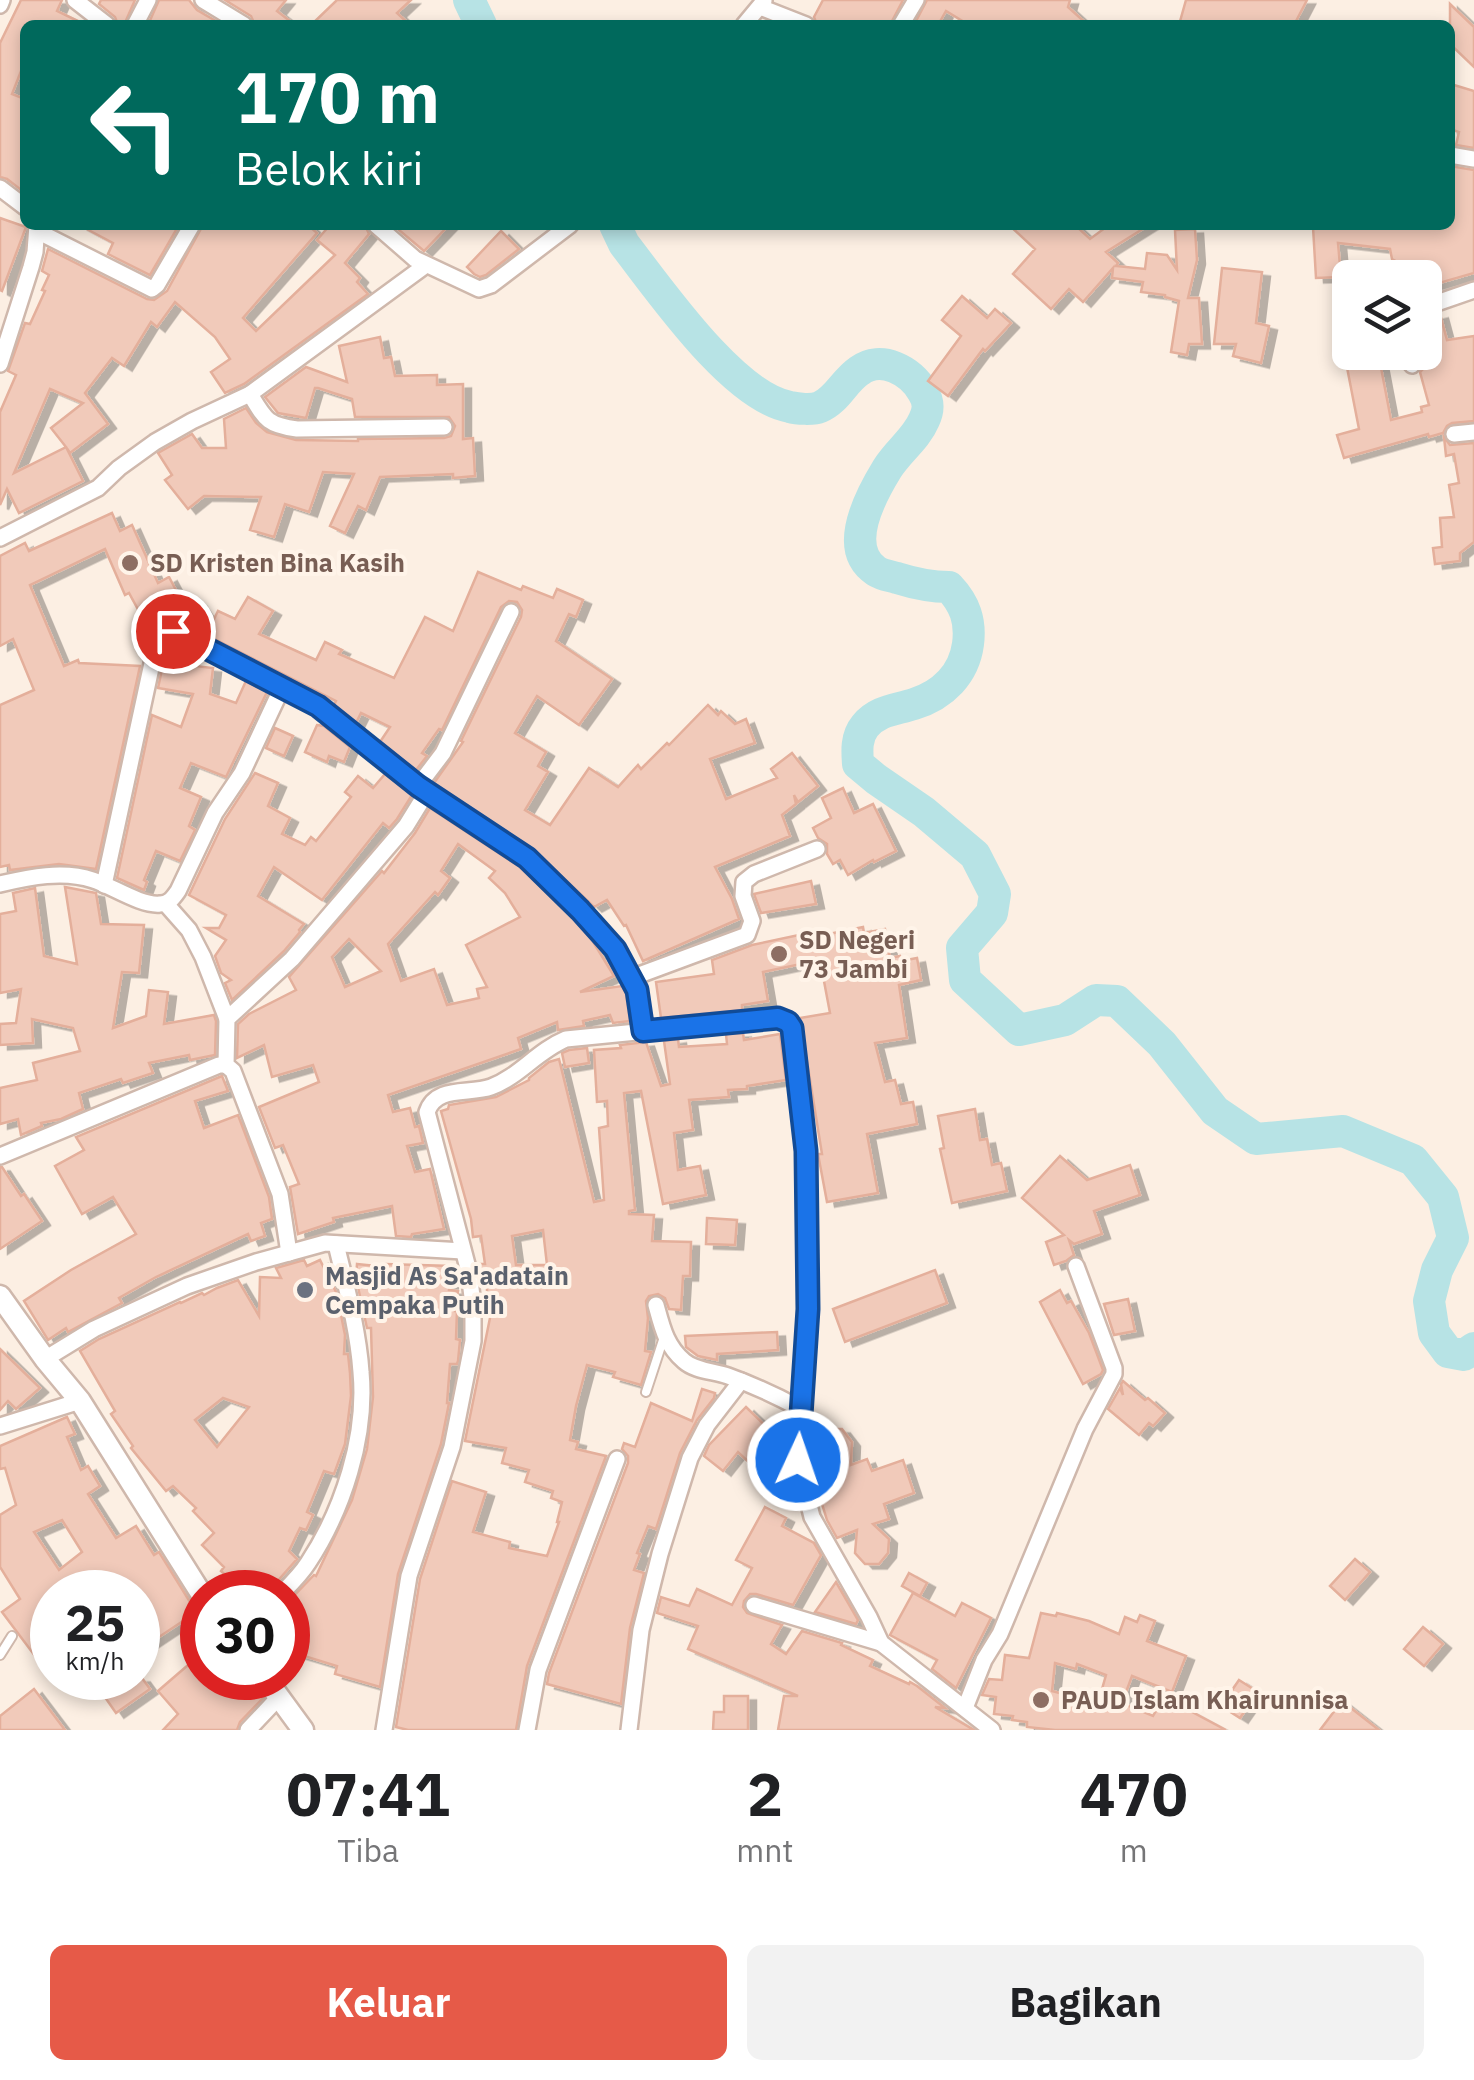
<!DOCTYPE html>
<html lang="id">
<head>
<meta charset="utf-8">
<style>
	:root { --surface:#fff; --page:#f2f2f2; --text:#202124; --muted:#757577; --accent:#e65a48 }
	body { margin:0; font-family:"IBM Plex Sans",sans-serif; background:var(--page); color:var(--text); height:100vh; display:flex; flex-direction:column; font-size:38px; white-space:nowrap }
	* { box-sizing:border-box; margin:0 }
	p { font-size:32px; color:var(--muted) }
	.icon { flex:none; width:55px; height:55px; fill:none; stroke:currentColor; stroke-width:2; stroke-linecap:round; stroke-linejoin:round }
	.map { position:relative; height:1730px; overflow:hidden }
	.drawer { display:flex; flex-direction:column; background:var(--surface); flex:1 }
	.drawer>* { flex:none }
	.hud { position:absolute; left:20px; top:20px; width:1435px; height:210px; border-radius:15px; box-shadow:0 5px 15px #0003; background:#00695c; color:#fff; overflow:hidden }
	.controls { position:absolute; left:1332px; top:260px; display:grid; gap:20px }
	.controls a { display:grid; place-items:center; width:110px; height:110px; border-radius:15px; background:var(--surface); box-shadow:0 5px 15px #0003; font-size:50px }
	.speed { position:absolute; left:30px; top:1570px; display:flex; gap:20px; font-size:50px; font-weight:700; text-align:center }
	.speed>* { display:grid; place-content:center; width:130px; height:130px; border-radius:50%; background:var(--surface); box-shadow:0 5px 15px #0003; line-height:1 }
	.speed small { font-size:25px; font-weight:400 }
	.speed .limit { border:15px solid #d22; background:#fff; color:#111 }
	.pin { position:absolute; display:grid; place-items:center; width:85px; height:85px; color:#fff; margin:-42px; border:5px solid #fff; border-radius:50%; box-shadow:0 2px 10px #0007 }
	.me { position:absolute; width:110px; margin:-55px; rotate:3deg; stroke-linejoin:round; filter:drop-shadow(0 0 8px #0008) }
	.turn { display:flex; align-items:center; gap:35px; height:210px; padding:0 50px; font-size:45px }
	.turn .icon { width:130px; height:130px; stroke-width:2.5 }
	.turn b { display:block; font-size:70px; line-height:85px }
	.eta { display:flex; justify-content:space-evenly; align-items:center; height:170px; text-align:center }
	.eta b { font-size:60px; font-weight:700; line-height:70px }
	.action { display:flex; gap:20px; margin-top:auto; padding:20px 50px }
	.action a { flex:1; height:115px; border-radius:15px; background:var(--accent); color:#fff; font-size:40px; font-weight:700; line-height:115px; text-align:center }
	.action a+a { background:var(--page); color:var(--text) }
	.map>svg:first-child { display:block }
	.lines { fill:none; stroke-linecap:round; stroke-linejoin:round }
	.river { stroke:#b7e3e5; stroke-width:32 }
	.building { fill:#f1caba; stroke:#e4af9b; stroke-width:2.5; fill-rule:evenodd; filter:url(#shadow) }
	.service-casing { stroke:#cfb8ac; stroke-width:12 }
	.minor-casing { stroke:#cfb8ac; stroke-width:20 }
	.tertiary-casing { stroke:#cfb8ac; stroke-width:25 }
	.service { stroke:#fff; stroke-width:8 }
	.minor { stroke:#fff; stroke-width:15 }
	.tertiary { stroke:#fff; stroke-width:20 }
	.route-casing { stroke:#114b97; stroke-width:25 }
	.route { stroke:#1a73e8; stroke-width:18 }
	.education-dot { fill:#8d6e63; stroke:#fff4e9; stroke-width:4 }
	.worship-dot { fill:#6b7280; stroke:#fff4e9; stroke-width:4 }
	.labels { text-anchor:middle; stroke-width:8; stroke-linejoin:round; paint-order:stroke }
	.education-label { font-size:25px; font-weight:bold; fill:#785e54; stroke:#fff4e9; text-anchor:start }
	.worship-label { font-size:25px; font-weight:bold; fill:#5b616d; stroke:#fff4e9; text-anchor:start }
</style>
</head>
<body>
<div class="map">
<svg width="1474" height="1730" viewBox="0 0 1474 1730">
	<defs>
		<filter id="shadow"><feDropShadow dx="8" dy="4.5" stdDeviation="0" flood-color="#0004"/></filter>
	</defs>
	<rect width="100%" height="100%" fill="#fcefe3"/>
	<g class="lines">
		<g class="river">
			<path d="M469 0 481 25"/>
			<path d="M615 225 624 244C659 289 733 397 790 407 797 409 813 410 820 407 837 400 844 381 859 371 881 354 911 371 923 392 929 402 929 410 924 420 916 439 898 451 887 469 871 495 842 548 876 571 882 575 890 576 897 578 916 584 930 587 949 587 965 604 971 621 968 644 964 674 943 695 914 704 896 710 878 710 865 726 856 737 857 751 858 764L876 779 924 812 975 855 995 894 992 913 962 948 965 980 1019 1030 1065 1020 1096 1000 1117 1001 1162 1044 1215 1111 1256 1139 1343 1131 1413 1160 1443 1197 1453 1238 1437 1270 1429 1301 1434 1333 1448 1352 1464 1355 1474 1348"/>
		</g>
	</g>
	<g class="building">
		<path d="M21 0H62L57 11 86 25H25V61L12 94 25 99V193L7 179 0 177V43Z"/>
		<path d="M101 0H135L124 25H118L115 17 99 4Z"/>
		<path d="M159 0H189L197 10 221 24 148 25Z"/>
		<path d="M225 0H286L277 11 295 25H255L251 16Z"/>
		<path d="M337 0H411L397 13 410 25H311Z"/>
		<path d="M823 0H903L890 25H817L814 17Z"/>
		<path d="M927 0H1070L1068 7 1088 25H969L946 11 938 25H914Z"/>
		<path d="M1186 0H1307L1294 25H1179Z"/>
		<path d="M1450 4 1474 27V67L1450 44Z"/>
		<path d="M1454 85 1474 91V148L1456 145 1459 132 1450 129V99Z"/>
		<path d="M1450 166 1474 170V273L1432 285 1434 292 1425 295V278H1404L1401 264 1392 259 1390 249 1338 243 1341 277 1316 278 1313 227 1450 225Z"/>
		<path d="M0 218 26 227 2 291 0 290Z"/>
		<path d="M79 225H179L150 275 108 254 113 243Z"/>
		<path d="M203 225H308L317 233 243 318 256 331 335 255 317 240 330 225H365L369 234 345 263 360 278 357 282 368 294 244 384 225 393 211 372 230 359 215 337 175 302 157 327 151 322 124 366 112 358 85 393 108 424 70 453 66 447 83 481 19 513 7 489 0 505V412L16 375 8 371 25 323 30 324 45 291 42 290 49 275 42 271 48 249 147 299 154 300 167 291ZM50 389 83 403 51 428 66 447 14 473Z"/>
		<path d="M393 225H449L424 251Z"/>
		<path d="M1009 225H1075L1090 239 1109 225H1149L1106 252 1118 263 1116 266 1145 269 1147 253 1167 255 1177 270 1175 230 1195 229 1197 260 1188 298H1199L1202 344H1189L1187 355 1171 352 1179 301 1165 297V295L1141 292 1143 282 1112 278 1113 268 1083 302 1069 289 1051 309 1013 274 1035 249Z"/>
		<path d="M501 231 519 249 486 275 480 277 474 274 467 267Z"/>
		<path d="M1222 268 1262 272 1256 323 1269 326 1261 363 1233 356 1236 344H1214Z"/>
		<path d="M962 296 987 318 995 309 1011 323 985 351 983 349 948 396 928 381 961 336 942 320Z"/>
		<path d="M1440 314 1447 340 1474 336V421L1452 423 1447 426 1443 433 1429 437 1428 434 1344 458 1337 435 1359 429 1344 352H1378L1391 420 1422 412 1421 407 1429 405 1420 372 1425 367V318Z"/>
		<path d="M380 337 384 358 391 357 395 376 437 375V385L463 384V439L473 438 475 476 453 478V474L380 477 366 510 358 506 345 533 330 526 354 474 323 472 309 512 285 504 274 537 250 530 261 497 204 496 188 509 165 480 172 475 158 453 192 434 202 448H226L224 419 246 408 256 423 267 432 296 440 358 441V439L444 438 451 436 455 426 449 417H355L352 399 318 388H315L306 418 278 413 265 397 306 367 347 382 339 346Z"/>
		<path d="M1444 437 1450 445 1474 443V542L1460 553V561L1435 564 1433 548 1442 547 1440 518 1454 517 1449 485 1459 483 1454 454 1446 456Z"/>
		<path d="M112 513 120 531 132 525 158 583 169 577 187 611 199 603 212 623 218 611 235 619 248 597 273 611 259 634 316 660 325 642 342 650 339 654 394 678 425 617 453 631 478 572 521 590 523 586 553 598 557 589 583 600 576 617 569 614 556 641 612 679 579 725 537 696 515 733 546 752 538 766 548 772 525 810 550 825 589 768 618 787 638 765 641 769 667 743 669 745 708 705 718 715 721 711 735 724 746 719 755 743 710 759 726 799 777 778 771 769 792 753 818 786 798 802 794 795 796 804 782 815 790 836 715 867 732 899 739 919 643 961 626 925 624 926 607 900 594 907 533 849 434 783 463 742 461 741 521 617 522 610 517 602 509 601 501 607 442 730 439 729 422 753 427 756 416 770 380 742 390 727 361 713 356 723 334 705 336 701 177 620 162 617 147 626 129 593 125 595 105 549 30 585 64 666 78 660 79 663 140 666 96 869 59 864 10 870 9 865 0 867V705L34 690 13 639 0 646V556L25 543 29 551Z"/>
		<path d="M168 641 180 648 177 664 213 668 210 694 236 703 246 681 267 692 226 777 191 763 180 788 201 797 189 826 195 830 180 861 156 851 144 880 147 882 144 890 117 878 152 715 181 727 193 694 158 688Z"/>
		<path d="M317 725 324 726 350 747 344 762 329 756 327 762 305 752Z"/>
		<path d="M275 728 293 736 284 756 266 748Z"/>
		<path d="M255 773 278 783 268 806 290 818 282 834 305 845 311 837 316 841 351 797 345 792 358 776 373 788 385 774 412 795 397 819 389 828 383 823 322 900 274 867 258 896 304 924 299 930 300 932 284 951 232 1000 225 983 231 980 221 973 215 956 226 940 206 928H219L226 915 189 895 225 819Z"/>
		<path d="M843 788 854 813 873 804 896 851 874 862 873 860 848 875 840 860 833 864 827 854V844L818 838 813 828 831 818 822 798Z"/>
		<path d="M430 808 520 867 572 917 592 940 614 976 580 992 622 986 626 994 630 1021 613 1023 610 1015 583 1021 584 1026 558 1030 557 1022 518 1038 521 1049 388 1095 393 1112 410 1108 415 1127 419 1126 423 1143 407 1146 415 1172 430 1169 444 1229 412 1234 411 1237 396 1236 392 1206 333 1218 334 1222 298 1234 290 1187 299 1184 283 1145 275 1148 259 1107 319 1082 313 1065 272 1077 264 1045 237 1058 238 1024 249 1014 296 990 289 977 382 871 384 873 415 833ZM458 844 495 871 489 878 505 893 520 917 466 945 487 987 477 989 479 998 447 1005 434 969 401 981 388 944 435 892 438 895 450 878 441 871ZM349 939 381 971 345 987 332 957Z"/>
		<path d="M811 881 816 904 761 913 754 894Z"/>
		<path d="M65 887 96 893 101 924 144 925 139 973 122 972 113 1028 146 1016 149 990 168 992 164 1024 214 1015 216 1021 215 1055 190 1060 189 1055 149 1063 153 1073 123 1083 121 1079 79 1093 83 1109 61 1119 41 1123 42 1126 21 1135 18 1119 0 1124V1088L37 1080 33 1063 80 1051 73 1028 32 1019 33 1043 0 1045V1024L16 1023 21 989 0 993V914L16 911 13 893 35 888 44 956 77 964Z"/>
		<path d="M863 927 864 933 885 929 890 958 900 956 901 961 917 958 921 980 899 985 907 1038 875 1043 885 1082 895 1080 901 1104 913 1102 917 1124 867 1134 878 1193 827 1202 818 1154H822L800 1018 830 1013 820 960 763 972 768 1001 742 1005V1010L661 1018 656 982 714 974 712 960 752 945 813 932 814 937Z"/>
		<path d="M743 1033 744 1040 780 1034 786 1080 747 1086V1089L728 1090 729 1097 689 1100 693 1130 674 1133 678 1170 700 1166 706 1195 663 1204 641 1091 624 1093 635 1210 629 1211V1214L654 1215 652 1241 691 1242 690 1276H683L681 1310 669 1309 665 1298 658 1294 649 1296 646 1301 648 1318 645 1351 651 1352 641 1385 613 1377 615 1372 587 1365 576 1406 570 1440 578 1442 576 1449 606 1456 527 1666 516 1730H408L396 1727 420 1579 452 1481 486 1492 473 1532 510 1542 509 1548 547 1556 559 1522H557L562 1502 551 1498 553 1491 525 1482 529 1470 502 1463 506 1448 465 1441 491 1313H487V1282H482L480 1264H485L481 1236 473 1237 471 1219 441 1111 448 1109 449 1105 496 1097 529 1080V1078L549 1062 559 1059 594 1202 604 1200 599 1128 608 1126 607 1101 597 1102 594 1050 621 1048 620 1045 646 1042 661 1086 670 1084 664 1041 678 1039 679 1047 727 1044 726 1034ZM543 1230 547 1265H516L512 1236Z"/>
		<path d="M587 1048 589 1063 565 1067 562 1053 569 1050Z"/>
		<path d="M222 1076 228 1091 195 1101 204 1128 238 1115 269 1197 272 1219 261 1223 265 1236 251 1241 248 1234 156 1277 119 1298 122 1303 68 1332 66 1328 48 1340 24 1301 71 1270 136 1234 113 1197 82 1214 55 1166 84 1150 76 1137Z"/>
		<path d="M975 1109 980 1140 987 1139 992 1165 1001 1163 1007 1191 952 1203 940 1149 944 1148 938 1116Z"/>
		<path d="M1060 1156 1087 1180 1130 1165 1140 1195 1094 1211 1102 1234 1074 1244 1069 1240 1074 1255 1066 1261 1054 1265 1046 1242 1064 1235 1022 1198Z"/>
		<path d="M0 1167H2L21 1196 24 1194 42 1221 0 1249Z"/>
		<path d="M707 1218 737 1220 735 1245 706 1244Z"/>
		<path d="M304 1260 307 1266 320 1260 336 1292 340 1310 345 1335 344 1354H348L350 1373 351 1396 345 1444 334 1474 324 1471 307 1512 313 1515 306 1530 300 1528 289 1551 297 1559 275 1584 272 1592H244L221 1571 224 1567 202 1545 214 1533 193 1511 196 1508 173 1486 166 1491 131 1448 133 1446 111 1414 115 1411 80 1351 99 1339 180 1302 181 1303 202 1293 204 1295 217 1288 238 1280 259 1316 260 1277 281 1278 276 1268ZM223 1398 249 1407 217 1447 195 1420Z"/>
		<path d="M357 1264 386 1267V1264L452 1266 449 1290 458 1291 455 1311H457L456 1339 460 1340 458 1361 457 1364H450L447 1403H449L441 1444 398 1574 380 1687 335 1674 337 1666 288 1651V1602L314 1575 316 1576 352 1500 367 1449 373 1397 371 1328H367L356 1278Z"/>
		<path d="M935 1270 947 1303 845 1342 833 1309Z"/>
		<path d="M1060 1290 1067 1303 1071 1301 1089 1333 1103 1370 1101 1374 1083 1384 1040 1302Z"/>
		<path d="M1128 1299 1135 1331 1114 1335 1104 1304Z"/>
		<path d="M777 1332 778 1350 717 1354V1360L698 1356 686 1347 685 1336Z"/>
		<path d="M0 1349 40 1388 16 1409 8 1401 0 1410Z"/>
		<path d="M1123 1381 1145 1400 1148 1398 1165 1413 1153 1426 1149 1423 1139 1435 1108 1409 1120 1388 1123 1395 1121 1384Z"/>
		<path d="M702 1389 715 1393 714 1398 697 1420 680 1453 656 1529 648 1526 637 1553 640 1554 634 1570 644 1573 630 1628 621 1704 547 1684 549 1673 628 1463V1456L622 1449 624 1443 635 1447 651 1403 692 1421Z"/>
		<path d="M746 1407 782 1442 756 1469 738 1452 723 1471 704 1456 709 1445Z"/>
		<path d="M67 1417 75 1434 67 1437 81 1470 88 1466 100 1486 88 1494 116 1538 136 1526 154 1555 159 1552 190 1602 201 1609 138 1651V1592H111L106 1585 99 1589 95 1583 83 1592H52V1655L41 1664 2 1612 20 1599 0 1567V1515L16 1505 5 1468 0 1469V1446ZM62 1520 82 1552 59 1570 34 1532Z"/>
		<path d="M828 1429H842L852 1442 851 1465 867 1459 872 1471 903 1460 914 1493 884 1504 889 1519 873 1524 889 1539 888 1553 879 1564H865L855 1553 857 1530 837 1538 827 1520 814 1478 834 1471 818 1453 819 1440Z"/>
		<path d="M765 1507 786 1518 782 1526 814 1543 821 1555 793 1605 756 1594H750L744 1601 743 1607 747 1613 782 1625 771 1644 786 1654 802 1631 842 1643 841 1645 873 1660 870 1666 909 1684 910 1682 917 1686 945 1708 935 1707 974 1730H778L784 1696H798L688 1649 698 1626 657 1613 661 1597 689 1606 697 1589 732 1605 752 1568 736 1560Z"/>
		<path d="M1355 1559 1370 1572 1345 1600 1330 1586Z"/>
		<path d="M909 1573 927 1583 920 1596 902 1586Z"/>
		<path d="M836 1582 858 1620 856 1624 815 1612Z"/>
		<path d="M913 1593 955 1616 962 1603 991 1618 956 1688 932 1669 937 1660 890 1635Z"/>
		<path d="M1041 1613 1056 1616 1057 1613 1089 1621 1119 1634 1125 1617 1137 1622 1140 1615 1155 1621 1147 1641 1186 1656 1172 1692 1132 1676 1122 1703 1153 1716 1164 1697 1226 1730H1055L1027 1727V1722L1012 1720 1013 1716 994 1714 996 1697 982 1695 989 1679 1002 1680 1005 1655 1029 1658ZM1055 1663 1076 1669 1077 1664 1106 1675 1098 1703 1052 1691Z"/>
		<path d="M1423 1627 1443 1644 1424 1666 1404 1649Z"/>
		<path d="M202 1653V1678H227L247 1696 255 1687 263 1698 240 1722 237 1730H163L178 1714 158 1691Z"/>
		<path d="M117 1678H142L150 1689 116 1713 100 1690Z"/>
		<path d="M1239 1680 1258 1692 1240 1718 1221 1706Z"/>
		<path d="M34 1689 65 1730H0V1716Z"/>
		<path d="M724 1696H748V1730H713L714 1712H724Z"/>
		<path d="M1342 1701 1379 1730H1320Z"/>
	</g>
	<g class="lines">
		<defs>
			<g id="service">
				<path d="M646 1392 664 1337"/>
				<path d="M0 1655 12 1636"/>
			</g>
			<g id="minor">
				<path d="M75 0 107 25"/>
				<path d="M203 0 244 25"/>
				<path d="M0 5 2 0"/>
				<path d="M760 7 806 25"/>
				<path d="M135 25 148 0"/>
				<path d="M744 25 764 1"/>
				<path d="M901 25 916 0"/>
				<path d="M1450 155 1474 159"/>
				<path d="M0 188 25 207"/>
				<path d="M376 225 415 259 479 289 491 285 570 225"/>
				<path d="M37 231 152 289 157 285 192 225"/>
				<path d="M1392 270 1393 278"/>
				<path d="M1425 307 1474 290"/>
				<path d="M1410 352 1412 365"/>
				<path d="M0 364 31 267 35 252 37 225"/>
				<path d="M250 394C265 419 267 425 297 429L444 427"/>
				<path d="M1454 434 1474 432"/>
				<path d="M0 538 98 488 119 468 155 442 192 421 250 394 426 265"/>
				<path d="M418 786 443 753 511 612"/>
				<path d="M0 884C30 877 63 870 93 880 112 886 141 906 160 904 169 904 173 898 178 891L215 813 242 773 279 694 289 691 318 707 418 786 527 858 580 909 615 949 637 990 643 1031"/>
				<path d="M104 885 159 631 164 628 173 631 289 691"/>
				<path d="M166 904 189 930 203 957 227 1019"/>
				<path d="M631 978 747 935 752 921 743 896 744 882 754 874 817 849"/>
				<path d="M0 1156 219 1065H226"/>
				<path d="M289 1253 280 1194 233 1071 226 1065 227 1019 292 959 406 826 427 792"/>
				<path d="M656 1305C662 1327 666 1346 684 1361 695 1371 714 1371 728 1376 753 1385 777 1396 801 1409"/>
				<path d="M45 1359 94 1329 187 1286 256 1262 325 1243 463 1251"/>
				<path d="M0 1426 80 1401"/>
				<path d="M283 1592C292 1583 301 1574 308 1563 343 1510 367 1436 361 1372 358 1329 346 1286 336 1244"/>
				<path d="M754 1605 881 1643"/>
				<path d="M965 1708 984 1660 1000 1634 1085 1429 1114 1374V1368L1076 1266"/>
				<path d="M248 1730 280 1696"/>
				<path d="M384 1730 409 1576 452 1447 473 1341V1305L469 1272 427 1112C436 1085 469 1095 491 1087 520 1076 537 1051 566 1039L778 1018 788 1022 791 1028 806 1151 808 1309 798 1460 812 1517 869 1617 881 1643 992 1730"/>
				<path d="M527 1730 538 1670 617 1459"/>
				<path d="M629 1730 641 1630 660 1554 690 1458 707 1425 741 1381"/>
			</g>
			<g id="tertiary">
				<path d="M0 1296 45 1359 80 1401 202 1595"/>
				<path d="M265 1678 303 1730"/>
			</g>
		</defs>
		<use href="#service" class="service-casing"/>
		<use href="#minor" class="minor-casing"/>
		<use href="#tertiary" class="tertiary-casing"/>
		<use href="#service" class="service"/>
		<use href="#minor" class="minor"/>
		<use href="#tertiary" class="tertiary"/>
	</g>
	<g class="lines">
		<defs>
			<path id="route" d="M173 631 318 706 418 786 527 858 580 910 615 949 637 990 643 1031 778 1018 788 1022 792 1028 806 1151 808 1309 798 1460"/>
		</defs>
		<use href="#route" class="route-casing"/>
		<use href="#route" class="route"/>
	</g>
	<g class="education-dot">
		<circle cx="130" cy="563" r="10"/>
		<circle cx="779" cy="954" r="10"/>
		<circle cx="1041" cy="1700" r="10"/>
	</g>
	<circle class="worship-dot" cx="305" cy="1290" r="10"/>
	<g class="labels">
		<g class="education-label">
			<text x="150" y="572">SD Kristen Bina Kasih</text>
			<text x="799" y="949">SD Negeri<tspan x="799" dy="29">73 Jambi</tspan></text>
			<text x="1061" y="1709">PAUD Islam Khairunnisa</text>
		</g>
		<g class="worship-label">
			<text x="325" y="1285">Masjid As Sa'adatain<tspan x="325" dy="29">Cempaka Putih</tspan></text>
		</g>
	</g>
</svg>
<div class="controls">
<a><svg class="icon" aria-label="layers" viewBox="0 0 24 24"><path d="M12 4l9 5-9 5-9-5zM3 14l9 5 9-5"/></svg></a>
</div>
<div class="speed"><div>25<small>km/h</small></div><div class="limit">30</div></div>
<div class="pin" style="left:173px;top:631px;background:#d93025"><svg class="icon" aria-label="arrive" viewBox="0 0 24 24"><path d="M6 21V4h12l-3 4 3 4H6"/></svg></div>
<svg class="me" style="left:798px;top:1460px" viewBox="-20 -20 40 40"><circle r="17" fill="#1a73e8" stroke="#fff" stroke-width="3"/><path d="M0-11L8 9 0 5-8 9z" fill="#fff"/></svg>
<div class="hud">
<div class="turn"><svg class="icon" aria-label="left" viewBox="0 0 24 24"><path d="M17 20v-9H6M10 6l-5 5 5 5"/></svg><div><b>170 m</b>Belok kiri</div></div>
</div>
</div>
<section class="drawer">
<div class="eta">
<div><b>07:41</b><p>Tiba</p></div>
<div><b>2</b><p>mnt</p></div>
<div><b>470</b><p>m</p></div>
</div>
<div class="action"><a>Keluar</a><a>Bagikan</a></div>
</section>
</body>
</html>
